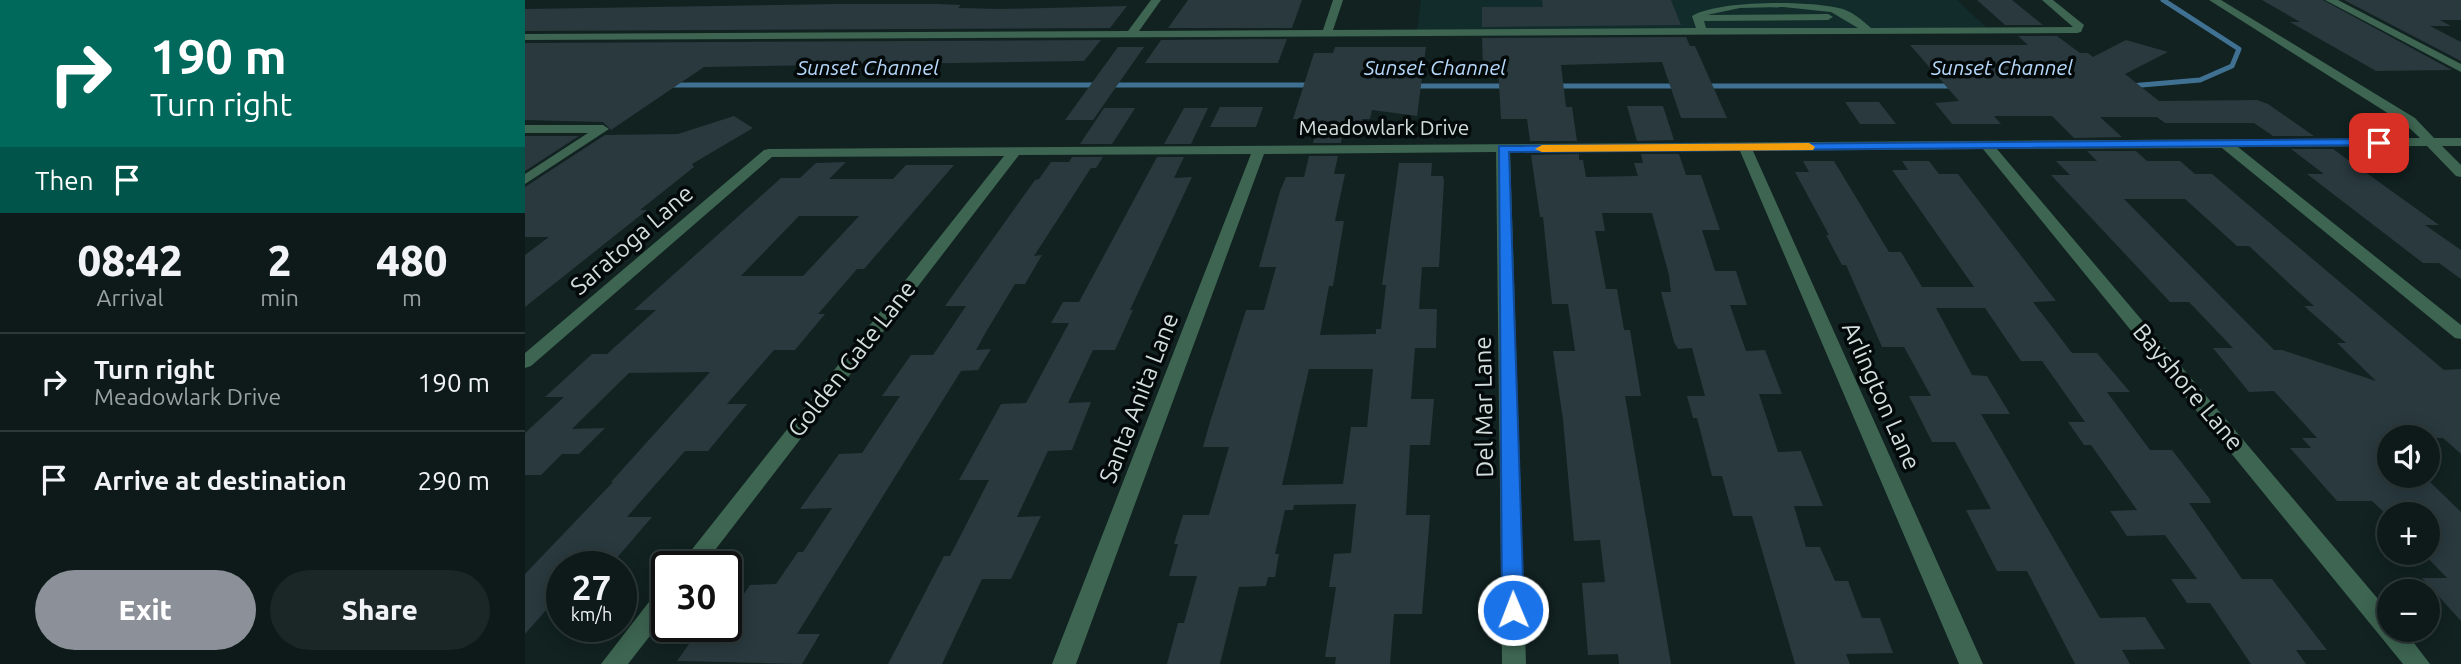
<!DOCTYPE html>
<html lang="en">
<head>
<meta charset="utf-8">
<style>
	:root { --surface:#0d1a19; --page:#1b2726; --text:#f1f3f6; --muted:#9aa1a2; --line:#2d3838; --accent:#8c9099 }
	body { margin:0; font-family:Ubuntu,sans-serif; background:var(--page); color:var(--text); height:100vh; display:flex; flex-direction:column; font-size:26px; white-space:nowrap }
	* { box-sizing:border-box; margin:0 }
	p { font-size:23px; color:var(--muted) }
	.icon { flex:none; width:38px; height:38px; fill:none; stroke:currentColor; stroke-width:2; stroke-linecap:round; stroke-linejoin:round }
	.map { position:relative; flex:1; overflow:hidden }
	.sheet { display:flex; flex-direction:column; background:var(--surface); width:525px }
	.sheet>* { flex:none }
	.hud { background:#00695c; color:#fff; overflow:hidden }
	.tools { position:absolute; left:1852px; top:425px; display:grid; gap:14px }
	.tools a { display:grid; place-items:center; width:63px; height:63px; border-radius:50%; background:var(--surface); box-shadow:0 4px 18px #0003,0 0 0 2px var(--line); font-size:35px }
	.speed { position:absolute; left:21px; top:551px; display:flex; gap:14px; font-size:35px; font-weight:700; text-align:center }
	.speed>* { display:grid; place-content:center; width:91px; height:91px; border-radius:50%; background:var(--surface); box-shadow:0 4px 18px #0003,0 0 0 2px var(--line); line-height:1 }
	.speed small { font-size:18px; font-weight:400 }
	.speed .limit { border:4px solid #111; border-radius:10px; background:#fff; color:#111 }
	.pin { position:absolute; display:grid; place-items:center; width:60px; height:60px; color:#fff; margin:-30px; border-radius:14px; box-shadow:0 4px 10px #0006 }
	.me { position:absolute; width:77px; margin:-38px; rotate:359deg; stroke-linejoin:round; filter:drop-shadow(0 0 5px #0008) }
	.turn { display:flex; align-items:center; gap:24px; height:147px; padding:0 35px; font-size:32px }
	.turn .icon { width:91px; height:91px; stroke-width:2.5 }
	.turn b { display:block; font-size:49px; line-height:60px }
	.then { display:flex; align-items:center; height:66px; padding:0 35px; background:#0003; gap:14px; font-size:26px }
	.eta { display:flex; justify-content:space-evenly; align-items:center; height:119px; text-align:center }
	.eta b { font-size:42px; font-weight:800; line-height:49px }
	.button { display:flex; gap:14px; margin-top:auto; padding:14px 35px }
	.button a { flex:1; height:80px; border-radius:42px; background:var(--accent); color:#fff; font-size:28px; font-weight:800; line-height:80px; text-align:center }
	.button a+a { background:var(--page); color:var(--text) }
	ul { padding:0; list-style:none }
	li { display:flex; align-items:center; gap:21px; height:98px; padding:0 35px; border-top:2px solid var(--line) }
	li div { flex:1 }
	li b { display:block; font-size:26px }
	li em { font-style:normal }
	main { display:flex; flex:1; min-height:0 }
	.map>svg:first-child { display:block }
	.built { fill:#112c2b }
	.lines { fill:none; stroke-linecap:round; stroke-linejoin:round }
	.stream { stroke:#417192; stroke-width:5 }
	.building { fill:#29393e; fill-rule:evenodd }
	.minor { fill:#3d6551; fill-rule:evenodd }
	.route { fill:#1a73e8; stroke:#114b97; stroke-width:2 }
	.slow { fill:#f59e0b }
	.labels { text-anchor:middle; stroke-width:7; stroke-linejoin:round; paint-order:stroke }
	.far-water-label { font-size:21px; font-style:italic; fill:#b6d9fd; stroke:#040a09 }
	.far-street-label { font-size:21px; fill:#d3dedd; stroke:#040a09 }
	.street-label { font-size:24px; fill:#d3dedd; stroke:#040a09 }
</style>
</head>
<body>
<main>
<section class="sheet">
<div class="hud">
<div class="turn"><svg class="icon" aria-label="right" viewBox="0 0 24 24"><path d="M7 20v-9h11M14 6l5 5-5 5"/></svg><div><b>190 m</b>Turn right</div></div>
<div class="then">Then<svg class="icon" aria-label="arrive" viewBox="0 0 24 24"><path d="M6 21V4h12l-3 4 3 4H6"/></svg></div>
</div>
<div class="eta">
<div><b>08:42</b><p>Arrival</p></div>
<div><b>2</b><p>min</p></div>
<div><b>480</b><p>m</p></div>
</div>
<ul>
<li><svg class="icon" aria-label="right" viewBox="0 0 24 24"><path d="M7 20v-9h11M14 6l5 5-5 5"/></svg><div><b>Turn right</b><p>Meadowlark Drive</p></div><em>190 m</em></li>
<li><svg class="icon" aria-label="arrive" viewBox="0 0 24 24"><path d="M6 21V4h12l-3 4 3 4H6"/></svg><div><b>Arrive at destination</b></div><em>290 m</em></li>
</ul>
<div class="button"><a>Exit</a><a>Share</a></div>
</section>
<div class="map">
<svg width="1936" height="664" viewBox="0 0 1936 664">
	<rect width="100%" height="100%" fill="#112221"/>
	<path class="built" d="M896 0H1432L1462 28 892 30Z"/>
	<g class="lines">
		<g class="stream">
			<path d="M142 85H787"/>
			<path d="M888 86H983"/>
			<path d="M1028 86H1155"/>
			<path d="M1178 86H1431"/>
			<path d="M1605 86 1675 80 1707 66 1714 49 1638 0"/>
		</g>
	</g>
	<g class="building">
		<path d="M663 0H777L767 28H643Z"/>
		<path d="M1017 0H1146L1156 25 957 27V7H1018Z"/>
		<path d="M1452 0H1487L1518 25H1480Z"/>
		<path d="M1737 0H1798L1927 70 1851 71 1765 22H1775Z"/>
		<path d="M1819 0H1936V20H1915L1926 26H1905L1936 42V61Z"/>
		<path d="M310 4H413L436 5 433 8 476 9 602 6 585 28 0 31V9Z"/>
		<path d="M1493 36H1532L1555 53H1563L1568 57 1601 40 1643 52 1600 74 1634 101 1732 100 1743 104 1789 136H1748L1729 123H1640L1632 117H1575L1597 137 1549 138 1527 116H1469L1476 124H1427L1410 103 1434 101 1385 45H1503Z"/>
		<path d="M1161 37 1165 46H1170L1202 118H1156L1137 62 1036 65 1041 107H1047L1052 141H1005L1002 119H976L973 66H958L957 38Z"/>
		<path d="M762 39 753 63H620L636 40Z"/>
		<path d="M576 40 559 61 179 67 86 130 78 122 0 120V43Z"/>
		<path d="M593 47H619L568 120H540Z"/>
		<path d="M810 47H901L892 116 847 110 845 119H837L836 125H819L816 143H788L792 126H787L789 119H768L789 53H808Z"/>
		<path d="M1320 102H1354L1371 124H1335Z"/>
		<path d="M1102 106H1138L1149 140 1112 141Z"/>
		<path d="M695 107H738L731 127H685Z"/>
		<path d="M579 108H610L587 144H555Z"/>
		<path d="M659 108H683L666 144H639Z"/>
		<path d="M209 116 228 128 167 164 169 167 115 210H122L0 307V255L24 237H0V187L80 135 153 134Z"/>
		<path d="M0 136H54L0 171Z"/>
		<path d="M1766 149H1808L1914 225H1900L1936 250V279L1914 263H1898L1782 174H1799Z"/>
		<path d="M1562 151H1611L1622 161H1655L1670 174H1687L1919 370 1936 369V454L1918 438H1864V481L1903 480 1936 512V621L1897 578H1922L1898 553H1902V514H1864V517L1847 501H1812L1765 448H1786L1777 438H1792L1749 391 1724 392 1688 348H1708L1664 302H1645L1526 175H1545L1531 161H1572ZM1599 199H1660L1712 246H1724L1768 287 1789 306H1779L1821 343H1812L1851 381 1757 350H1749Z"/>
		<path d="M1054 154V160H1058L1061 177 1113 176 1109 163H1118L1116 154H1154L1161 175H1176L1195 230H1177L1190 271H1211L1222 305H1205L1221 351 1240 350 1257 394H1234L1253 452 1276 451 1298 506H1269L1281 547H1295L1310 581H1323L1337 618H1355L1368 653 1321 654 1325 664H1270L1227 516H1208L1197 476H1187L1172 418H1168L1162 396H1180L1167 348 1153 349 1149 342 1136 292H1146L1144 275 1127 213H1077L1080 231H1070L1081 289H1092L1099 330H1105L1116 396H1100L1146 664H1094L1093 654 1063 655 1057 583 1080 582 1075 540 1049 541 1038 420 1028 351H1050L1043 304H1027L1018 217H1015L1006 155Z"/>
		<path d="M784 156H813L809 174H820L810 221H819L808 286H804L795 335 851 334V329H856L861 285H857L874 163H907L906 176H918L919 181 914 267H897L894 309H912L911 348H890L886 399H909L905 445H885L881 515H905L897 614H869L865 664H810L811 657H800L811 587H804L809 554 826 553 831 504 769 505 768 510H760L750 554H754L750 577H743L741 586 714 587 695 664H642L653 623H659L672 576H644L653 544H649L658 515H684L704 447H678L685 422 721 310H739L751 267H734L755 191 761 177H779ZM784 369H848L842 427H826L818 484 757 485Z"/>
		<path d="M547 157H578L571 168H566L509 256 517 255 500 284H490L461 332 451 350 466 349 453 370 436 371 272 634H295L277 664 152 661 176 627 201 626V620L225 585 251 584 273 552H278L307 508 275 509 314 454 337 453 375 396H357L386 355H408L441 306H420L510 180 514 179 526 162H544Z"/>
		<path d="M632 157H659L649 178 667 177 605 310H608L590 350H568L543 403 566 402 547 450 523 451 492 517 516 516 486 579H457L417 664H363L419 556H425L464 480H434L476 404 501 403 544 323H526L538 302H554Z"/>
		<path d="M1278 161H1309L1364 252H1376L1397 287H1449L1367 170H1383L1377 161H1404L1414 174H1433L1531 301 1508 302 1547 353H1572L1605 392H1582L1625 450H1647L1684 498 1686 503H1664L1717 579H1747L1802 650H1771L1781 664H1726L1685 603H1662L1646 579H1672L1640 535 1602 536 1585 511 1612 510 1566 445H1559L1543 422H1560L1517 361H1496L1460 308H1411L1447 375 1462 376 1485 414H1456L1575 618 1620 617 1640 649 1597 650 1605 664H1550L1502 571H1472L1441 510 1466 509 1430 442H1407L1384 396H1406L1379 347H1357L1321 265H1317L1301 235H1304L1270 172H1284Z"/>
		<path d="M321 162 304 179H368L381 165H429L339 269H332L293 314H300L270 350H249L202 404H222L183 451H160L102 517H127L84 567H37V592L0 634V574L88 482H86L185 372 104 373 47 429 80 428 54 454H37L16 475H0V433L39 397H20L67 354H82L131 310H109L256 178H275L291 163ZM274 216H334L278 276H216Z"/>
	</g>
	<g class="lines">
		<g class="minor">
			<path d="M626 0H636L614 31 798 30 808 0H818L808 30 1171 28 1167 16C1192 0 1287 0 1318 9 1329 13 1337 20 1346 28L1548 27 1517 0H1528L1559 25 1556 32 1552 33 0 40V34L603 31ZM1258 7 1306 12 1333 28H1181L1179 21 1303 20 1308 17 1303 14 1182 15 1215 8Z"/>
			<path d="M1684 0H1696L1890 118 1909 138H1936V146H1917L1936 165V177L1931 176 1902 146 1713 147 1936 325V339L1930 338 1697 148 1472 149 1864 612V630H1879L1905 664H1878L1458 149 1228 151 1458 664H1434L1215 151 985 152 1001 664H977L971 152 739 154 551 664H527L726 154 494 155 177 567H153L479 156 247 157 6 366 0 368V353L239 150 244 149 1895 138 1880 124Z"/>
			<path d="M1800 0H1813L1936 64V72Z"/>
			<path d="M0 125H78L84 129 0 184V174L63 133H0Z"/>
			<path d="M142 587V614L103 664H76L134 589Z"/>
		</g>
	</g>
	<path class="route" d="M1854 139 1859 140V145L984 152 999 610 996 616 988 618 980 616 977 610 974 146Z"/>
	<path class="slow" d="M1284 143 1290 147 1288 150 1017 152 1010 149 1017 145Z"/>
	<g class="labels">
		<g class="far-water-label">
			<text x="343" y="75">Sunset Channel</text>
			<text x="910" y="75">Sunset Channel</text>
			<text x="1477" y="75">Sunset Channel</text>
		</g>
		<g class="far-street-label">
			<text x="859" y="135">Meadowlark Drive</text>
		</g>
		<g class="street-label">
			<text transform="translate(107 240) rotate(-41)" y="8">Saratoga Lane</text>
			<text transform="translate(327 359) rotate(-52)" y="8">Golden Gate Lane</text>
			<text transform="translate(1663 387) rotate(50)" y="8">Bayshore Lane</text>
			<text transform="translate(1356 396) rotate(66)" y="8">Arlington Lane</text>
			<text transform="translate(614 398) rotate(-69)" y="8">Santa Anita Lane</text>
			<text transform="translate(959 407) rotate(-91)" y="8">Del Mar Lane</text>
		</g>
	</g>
</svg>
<div class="tools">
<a><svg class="icon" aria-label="sound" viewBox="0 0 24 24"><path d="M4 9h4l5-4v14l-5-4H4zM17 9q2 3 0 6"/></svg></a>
<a>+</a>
<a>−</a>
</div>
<div class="speed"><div>27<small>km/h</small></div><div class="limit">30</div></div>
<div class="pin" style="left:1854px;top:143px;background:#d93025"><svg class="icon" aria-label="arrive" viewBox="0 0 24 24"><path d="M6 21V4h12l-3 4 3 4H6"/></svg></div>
<svg class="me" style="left:988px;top:610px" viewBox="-20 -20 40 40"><circle r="17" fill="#1a73e8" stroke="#fff" stroke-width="3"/><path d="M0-11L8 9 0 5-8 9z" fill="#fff"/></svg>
</div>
</main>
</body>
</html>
